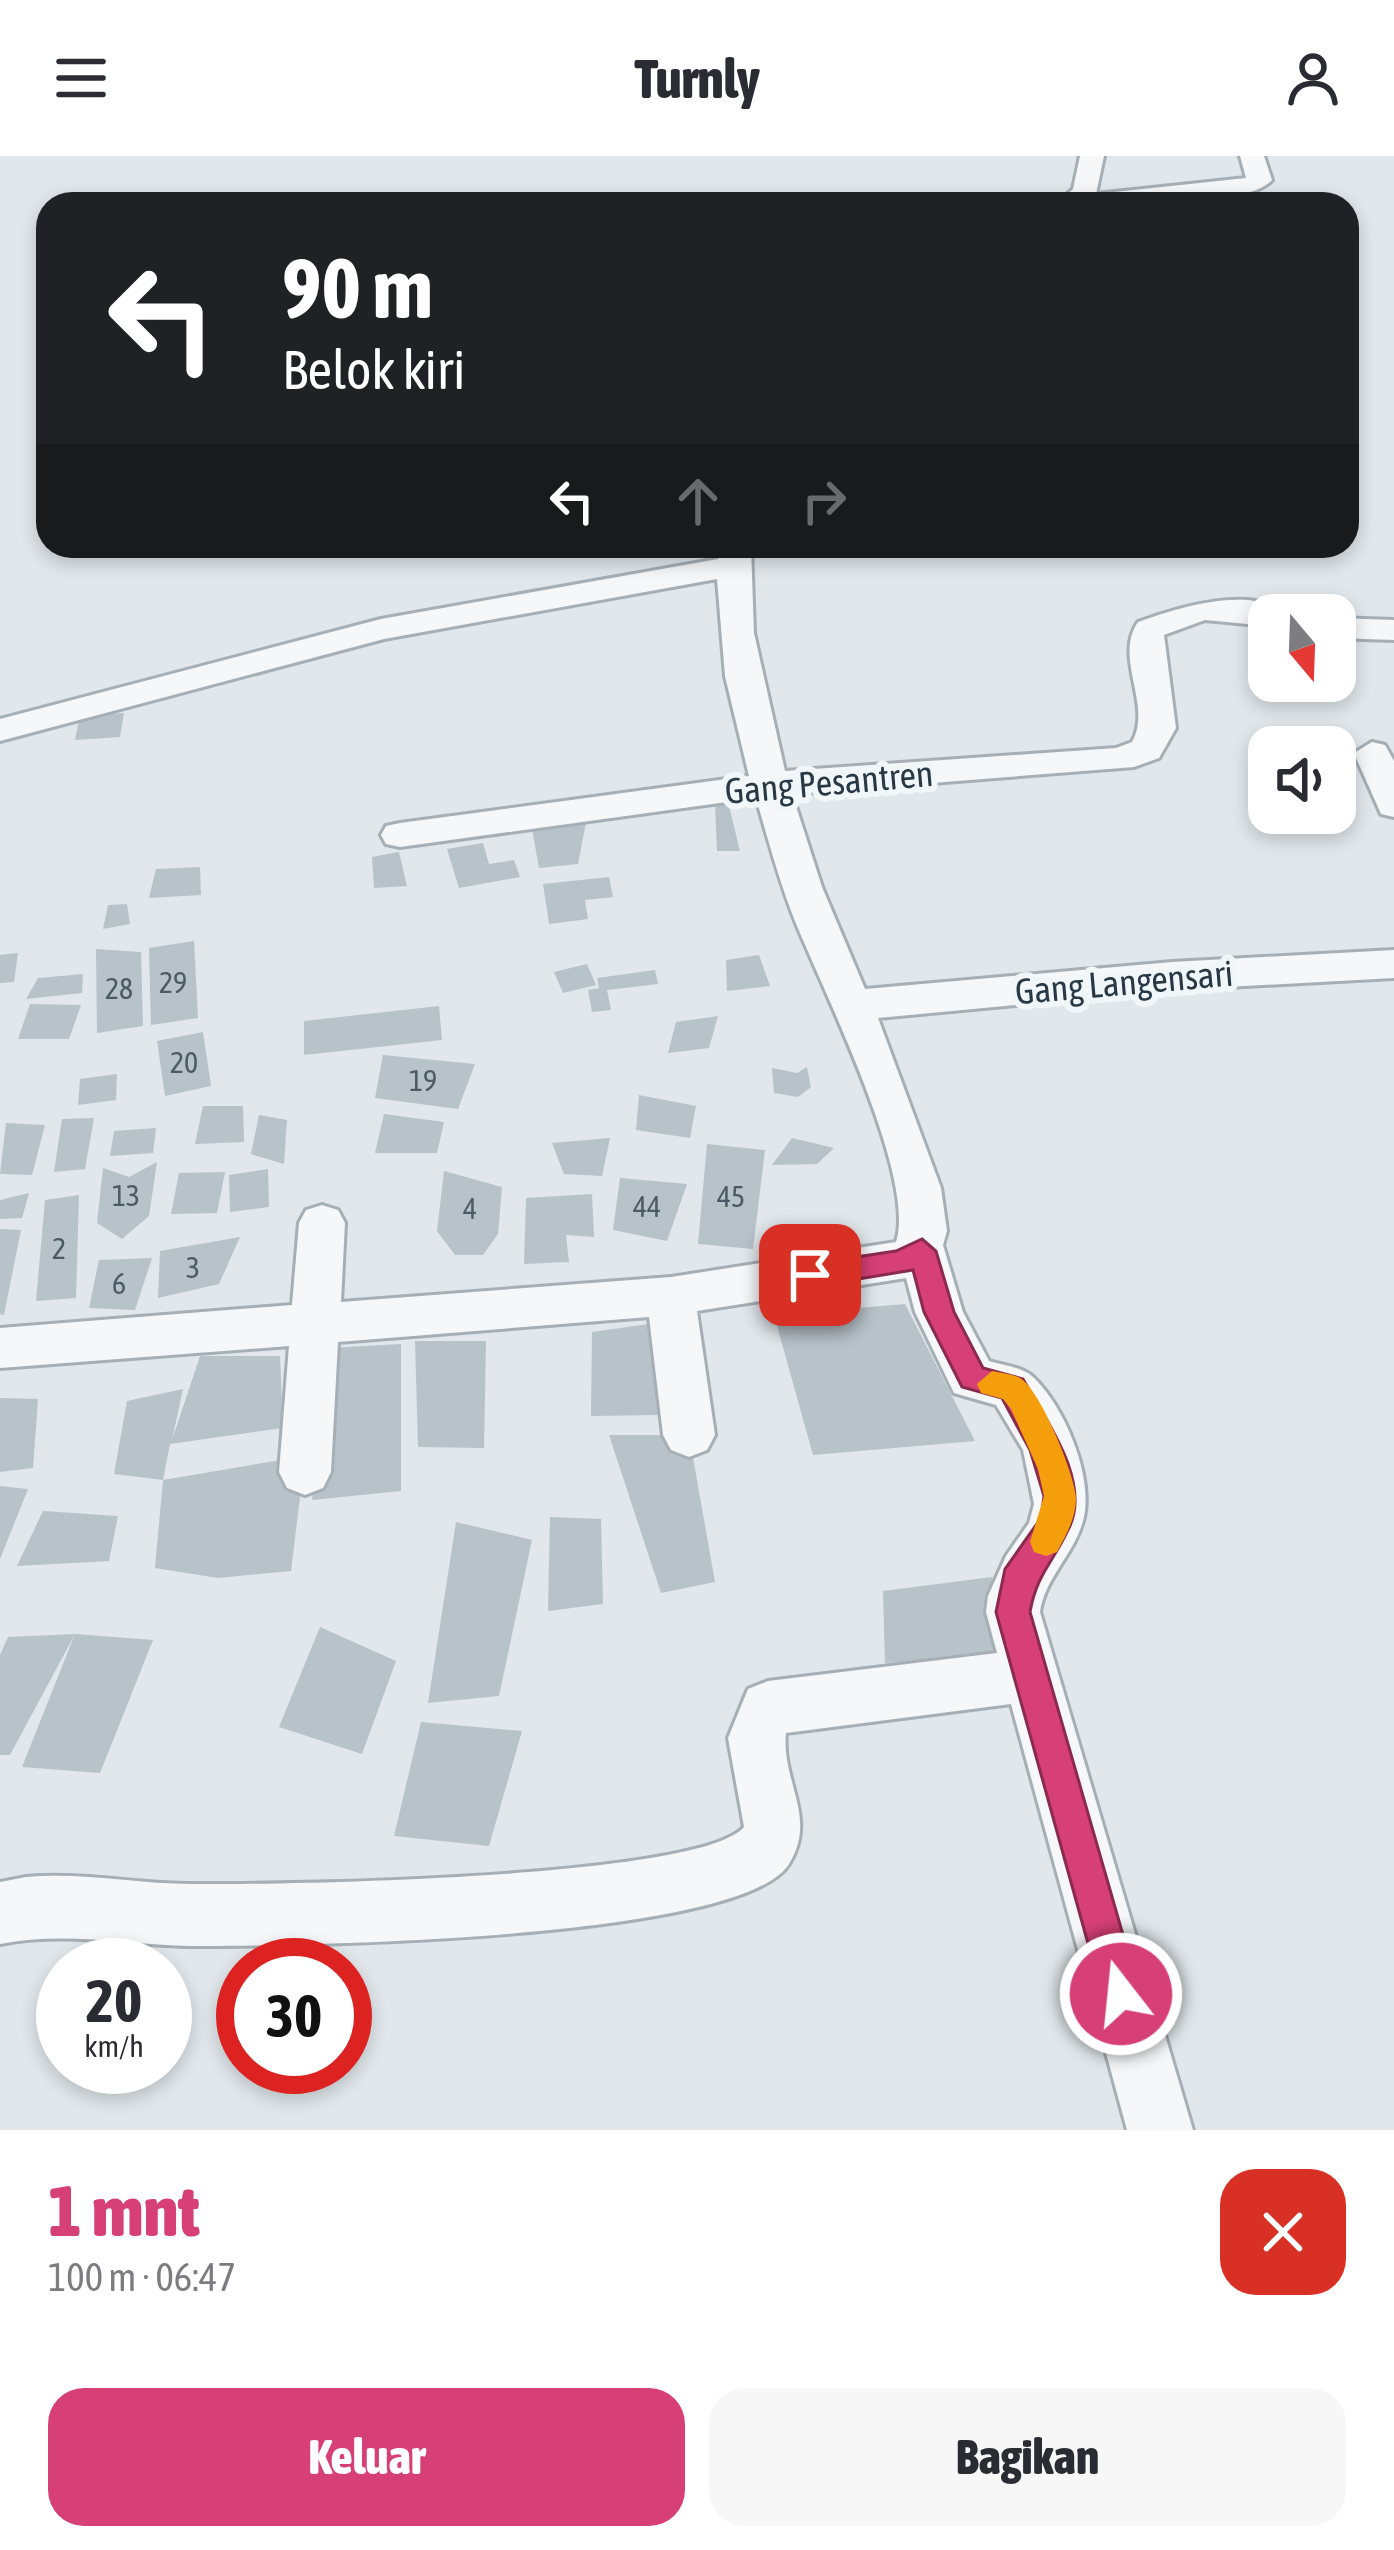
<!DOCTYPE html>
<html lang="id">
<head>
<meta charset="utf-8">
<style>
	:root { --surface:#fff; --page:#f7f7f7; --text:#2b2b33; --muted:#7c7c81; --accent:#d74076 }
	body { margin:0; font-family:"Asap Condensed",sans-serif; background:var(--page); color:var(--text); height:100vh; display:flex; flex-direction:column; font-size:45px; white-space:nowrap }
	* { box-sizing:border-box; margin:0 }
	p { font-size:39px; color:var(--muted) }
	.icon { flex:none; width:66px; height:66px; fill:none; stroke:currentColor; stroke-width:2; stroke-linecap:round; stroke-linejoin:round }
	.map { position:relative; height:1974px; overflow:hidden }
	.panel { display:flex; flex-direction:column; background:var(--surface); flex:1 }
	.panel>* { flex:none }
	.banner { position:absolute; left:36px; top:36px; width:1323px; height:366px; border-radius:36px; box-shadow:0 6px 18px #0003; background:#202124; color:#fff; overflow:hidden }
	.needle { width:78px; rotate:161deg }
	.buttons { position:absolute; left:1248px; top:438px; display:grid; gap:24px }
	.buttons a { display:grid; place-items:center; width:108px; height:108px; border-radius:24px; background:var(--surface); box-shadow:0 6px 18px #0003; font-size:60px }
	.speed { position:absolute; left:36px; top:1782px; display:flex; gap:24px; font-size:60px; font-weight:700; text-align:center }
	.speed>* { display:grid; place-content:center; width:156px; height:156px; border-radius:50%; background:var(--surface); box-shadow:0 6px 18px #0003; line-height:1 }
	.speed small { font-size:30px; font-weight:400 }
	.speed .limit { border:18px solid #d22; background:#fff; color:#111 }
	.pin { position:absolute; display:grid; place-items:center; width:102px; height:102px; color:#fff; margin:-51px; border-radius:24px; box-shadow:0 6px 18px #0006 }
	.me { position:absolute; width:132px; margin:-66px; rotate:344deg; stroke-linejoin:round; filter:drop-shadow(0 0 9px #0008) }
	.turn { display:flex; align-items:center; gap:42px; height:252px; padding:0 48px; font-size:54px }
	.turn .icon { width:156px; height:156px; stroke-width:2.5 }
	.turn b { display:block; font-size:84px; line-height:102px }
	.lanes { display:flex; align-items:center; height:114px; padding:0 48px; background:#0003; justify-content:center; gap:60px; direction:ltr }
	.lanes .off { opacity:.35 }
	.round { display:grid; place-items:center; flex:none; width:126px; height:126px; border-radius:36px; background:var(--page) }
	.overview { display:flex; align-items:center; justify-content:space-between; height:204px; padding:0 48px }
	h1 { font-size:72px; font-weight:800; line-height:90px; color:var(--accent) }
	.button { display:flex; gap:24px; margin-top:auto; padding:24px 48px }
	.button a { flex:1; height:138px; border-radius:36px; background:var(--accent); color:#fff; font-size:48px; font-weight:800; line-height:138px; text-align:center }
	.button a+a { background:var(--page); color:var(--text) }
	header { display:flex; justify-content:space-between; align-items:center; height:156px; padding:0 48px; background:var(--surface); font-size:54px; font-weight:800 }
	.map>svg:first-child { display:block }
	.building { fill:#b8c2c9 }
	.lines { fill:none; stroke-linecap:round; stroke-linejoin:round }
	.lane-casing { stroke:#a6afb6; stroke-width:6 }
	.street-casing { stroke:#a6afb6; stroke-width:6 }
	.lane { fill:#f5f7f9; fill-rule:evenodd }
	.street { fill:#f5f7f9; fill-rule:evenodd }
	.route { fill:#d74076; stroke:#8c2a4d; stroke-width:3 }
	.slow { fill:#f59e0b }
	.labels { text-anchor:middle; stroke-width:12; stroke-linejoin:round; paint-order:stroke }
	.number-label { font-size:30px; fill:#4c5a65 }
	.street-label { font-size:36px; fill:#283844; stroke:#f1f6f8 }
</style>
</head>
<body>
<header><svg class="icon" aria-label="menu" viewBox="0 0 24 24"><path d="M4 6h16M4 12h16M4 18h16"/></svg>Turnly<svg class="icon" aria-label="person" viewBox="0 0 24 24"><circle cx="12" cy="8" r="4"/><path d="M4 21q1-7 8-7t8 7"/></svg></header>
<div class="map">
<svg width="1394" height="1974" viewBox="0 0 1394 1974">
	<rect width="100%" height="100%" fill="#e1e7eb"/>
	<g class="building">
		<path d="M124 557 120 581 75 584 80 560Z"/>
		<path d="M728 646 740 695H717L715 647Z"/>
		<path d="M587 661 578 708 539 712 531 667Z"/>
		<path d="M483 687 489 708 514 704 520 721 459 732 447 693Z"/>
		<path d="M399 696 407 730 374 732 372 701Z"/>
		<path d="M200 711 201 739 149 742 156 713Z"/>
		<path d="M609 721 613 741 585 744 588 763 549 768 543 728Z"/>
		<path d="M127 748 130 768 103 773 108 749Z"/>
		<path d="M194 785 198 862 151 869 149 792Z"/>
		<path d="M96 793 141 796 143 870 97 877Z"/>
		<path d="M18 797 14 826 0 827V799Z"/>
		<path d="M759 799 770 830 727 835 726 804Z"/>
		<path d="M587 808 596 829 563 837 554 816Z"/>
		<path d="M655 814 658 828 607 834 611 854 592 856 588 834 599 832 597 822Z"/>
		<path d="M83 818 82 837 26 843 38 822Z"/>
		<path d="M30 848 81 849 69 883H18Z"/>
		<path d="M439 850 442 884 304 899V865Z"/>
		<path d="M718 860 709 892 668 897 676 866Z"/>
		<path d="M203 876 211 930 165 940 157 885Z"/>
		<path d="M383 899 475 908 458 953 375 942Z"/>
		<path d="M807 911 811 931 798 941 774 937 772 912 797 917Z"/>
		<path d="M117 918 116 944 78 949 80 923Z"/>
		<path d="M639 939 696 950 690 982 636 974Z"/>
		<path d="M203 950H243L244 986 195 988Z"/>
		<path d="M384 958 444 966 437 997H375Z"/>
		<path d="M259 959 287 964 284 1008 251 998Z"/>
		<path d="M94 962 85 1013 54 1016 62 963Z"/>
		<path d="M6 967 45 969 32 1019 0 1018Z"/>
		<path d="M156 972 153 997 110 1000 114 975Z"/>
		<path d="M610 982 602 1020 564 1018 552 987Z"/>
		<path d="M792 982 834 992 817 1008 772 1009Z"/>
		<path d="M707 988 765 994 753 1093 698 1088Z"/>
		<path d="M157 1006 149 1060 122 1083 97 1067 103 1012 129 1021Z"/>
		<path d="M268 1013 269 1051 230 1056 229 1019Z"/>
		<path d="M444 1015 502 1031 498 1078 483 1099H455L437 1075Z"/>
		<path d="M225 1016 217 1057 171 1058 179 1017Z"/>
		<path d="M620 1022 687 1028 667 1085 613 1074Z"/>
		<path d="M29 1037 22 1062 0 1063V1044Z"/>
		<path d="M592 1038 594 1081 566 1079 569 1106 524 1108 526 1042Z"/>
		<path d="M79 1039 76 1142 36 1145 45 1044Z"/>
		<path d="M0 1073 21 1074 4 1159 0 1158Z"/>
		<path d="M240 1081 219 1128 158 1142 160 1095Z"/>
		<path d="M152 1102 135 1154 89 1152 99 1104Z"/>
		<path d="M905 1148 975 1285 813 1299 774 1159Z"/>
		<path d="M663 1166 661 1259 591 1260 592 1176Z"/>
		<path d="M415 1185H486L484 1292 418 1291Z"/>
		<path d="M401 1188V1335L312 1344 329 1192Z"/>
		<path d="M200 1200H280L283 1272 170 1288 163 1324 114 1318 127 1245 183 1233 172 1284Z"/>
		<path d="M0 1242 38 1243 33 1312 0 1316Z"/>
		<path d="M609 1279H689L715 1426 661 1437Z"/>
		<path d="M305 1300 291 1415 218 1422 155 1412 163 1324Z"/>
		<path d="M0 1330 28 1333 0 1403Z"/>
		<path d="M43 1355 118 1360 109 1405 17 1410Z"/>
		<path d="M550 1361 601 1363 603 1448 548 1455Z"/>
		<path d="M456 1366 532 1384 499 1540 428 1547Z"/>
		<path d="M992 1421 1006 1500 885 1507 883 1435Z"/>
		<path d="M320 1471 396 1505 362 1598 279 1571Z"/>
		<path d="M75 1478 10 1599H0V1499L8 1481Z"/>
		<path d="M75 1478 153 1484 100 1617 22 1611Z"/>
		<path d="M421 1566 522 1575 489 1690 394 1680Z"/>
	</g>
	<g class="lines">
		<defs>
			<path id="lane" d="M793 39H803L810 48H796Z"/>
			<g id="street">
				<path d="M1080 0H1104L1096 38 1246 22 1240 0H1264L1272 24C1246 54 1099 48 1056 48L1073 33Z"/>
				<path d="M719 390H751L754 477 785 615 1116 592 1132 586C1153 549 1113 502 1138 466 1173 453 1255 427 1285 459H1269V470L1205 464 1164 479 1176 572 1159 602 1134 611 792 638 822 731 865 833 1172 806 1394 794V822L1172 834 878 862 941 1032 947 1075 943 1089 963 1156 989 1205C1002 1209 1022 1211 1032 1220 1064 1249 1095 1322 1083 1365 1074 1398 1045 1422 1040 1456L1193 1974H1127L1011 1548 786 1577C781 1625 818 1662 789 1708 741 1785 289 1790 191 1790 126 1789 65 1775 0 1788V1726L26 1721C82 1716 136 1728 191 1728 275 1729 700 1723 744 1671L728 1582 748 1533 768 1525 997 1497 986 1456 988 1440 1006 1400 1029 1367 1034 1348 1023 1294 996 1249 954 1237 915 1156 906 1122 697 1155 715 1279 707 1294 689 1301 671 1294 663 1279 649 1161 338 1186 331 1316 323 1332 305 1339 287 1332 279 1316 289 1190 0 1212V1172L292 1149 299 1067 306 1054 322 1049 338 1054 345 1067 341 1146 671 1121 896 1086C917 1021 822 832 795 765 779 725 768 683 756 642L400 691 386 688 381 679 386 670 400 667 749 620 725 520 717 423 384 483 0 585V563L381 463 718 403Z"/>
				<path d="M1335 462 1394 464V484L1335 482Z"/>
				<path d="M1372 586 1385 589 1394 605V661L1381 658 1354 597Z"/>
			</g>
		</defs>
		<use href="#lane" class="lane-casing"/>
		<use href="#street" class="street-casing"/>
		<use href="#lane" class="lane"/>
		<use href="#street" class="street"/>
	</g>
	<path class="route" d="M922 1083 936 1095 954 1156 983 1212 1023 1223C1045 1263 1092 1325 1069 1372 1053 1407 1037 1417 1030 1456L1140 1838 1134 1851 1121 1857 1107 1851 1102 1838 996 1456 1005 1413 1041 1362 1044 1340 1030 1294 1002 1242 962 1231 924 1156 913 1114 810 1131 796 1119 810 1108 896 1095Z"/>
	<path class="slow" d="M992 1215C1001 1217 1012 1218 1020 1222 1040 1233 1075 1319 1076 1342 1076 1362 1066 1379 1057 1396L1046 1400 1034 1396 1030 1386 1044 1340 1038 1313 1011 1253 1003 1243 981 1237 977 1228Z"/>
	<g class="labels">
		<g class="number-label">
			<text x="173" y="837">29</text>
			<text x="119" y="843">28</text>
			<text x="184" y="917">20</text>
			<text x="423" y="935">19</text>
			<text x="126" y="1050">13</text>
			<text x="731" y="1051">45</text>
			<text x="647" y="1061">44</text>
			<text x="470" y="1063">4</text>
			<text x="59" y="1103">2</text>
			<text x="193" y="1122">3</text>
			<text x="119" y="1138">6</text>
		</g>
		<g class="street-label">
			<text transform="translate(829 626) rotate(-5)" y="13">Gang Pesantren</text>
			<text transform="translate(1124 826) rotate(-5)" y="13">Gang Langensari</text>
		</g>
	</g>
</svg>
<div class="buttons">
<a><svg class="needle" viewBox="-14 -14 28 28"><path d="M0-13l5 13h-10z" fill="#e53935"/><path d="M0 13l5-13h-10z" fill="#7c7c81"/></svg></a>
<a><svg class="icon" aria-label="sound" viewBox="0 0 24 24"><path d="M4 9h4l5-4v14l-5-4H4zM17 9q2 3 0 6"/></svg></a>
</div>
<div class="speed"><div>20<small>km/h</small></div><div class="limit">30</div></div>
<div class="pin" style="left:810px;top:1119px;background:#d93025"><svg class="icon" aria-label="arrive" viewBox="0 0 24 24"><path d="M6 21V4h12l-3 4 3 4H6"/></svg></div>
<svg class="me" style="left:1121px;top:1838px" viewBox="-20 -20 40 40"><circle r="17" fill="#d74076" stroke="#fff" stroke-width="3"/><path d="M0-11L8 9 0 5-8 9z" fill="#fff"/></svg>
<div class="banner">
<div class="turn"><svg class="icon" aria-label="left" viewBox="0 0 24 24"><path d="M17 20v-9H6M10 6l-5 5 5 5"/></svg><div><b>90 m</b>Belok kiri</div></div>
<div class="lanes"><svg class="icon" aria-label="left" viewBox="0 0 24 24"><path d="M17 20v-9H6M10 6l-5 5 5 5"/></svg><svg class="icon off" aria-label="ahead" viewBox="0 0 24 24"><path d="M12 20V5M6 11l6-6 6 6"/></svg><svg class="icon off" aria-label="right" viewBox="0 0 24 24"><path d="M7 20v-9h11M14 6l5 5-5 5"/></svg></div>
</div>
</div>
<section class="panel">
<div class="overview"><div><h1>1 mnt</h1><p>100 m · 06:47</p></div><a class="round" style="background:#d93025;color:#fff"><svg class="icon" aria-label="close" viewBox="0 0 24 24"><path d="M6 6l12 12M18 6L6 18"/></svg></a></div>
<div class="button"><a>Keluar</a><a>Bagikan</a></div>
</section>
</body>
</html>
